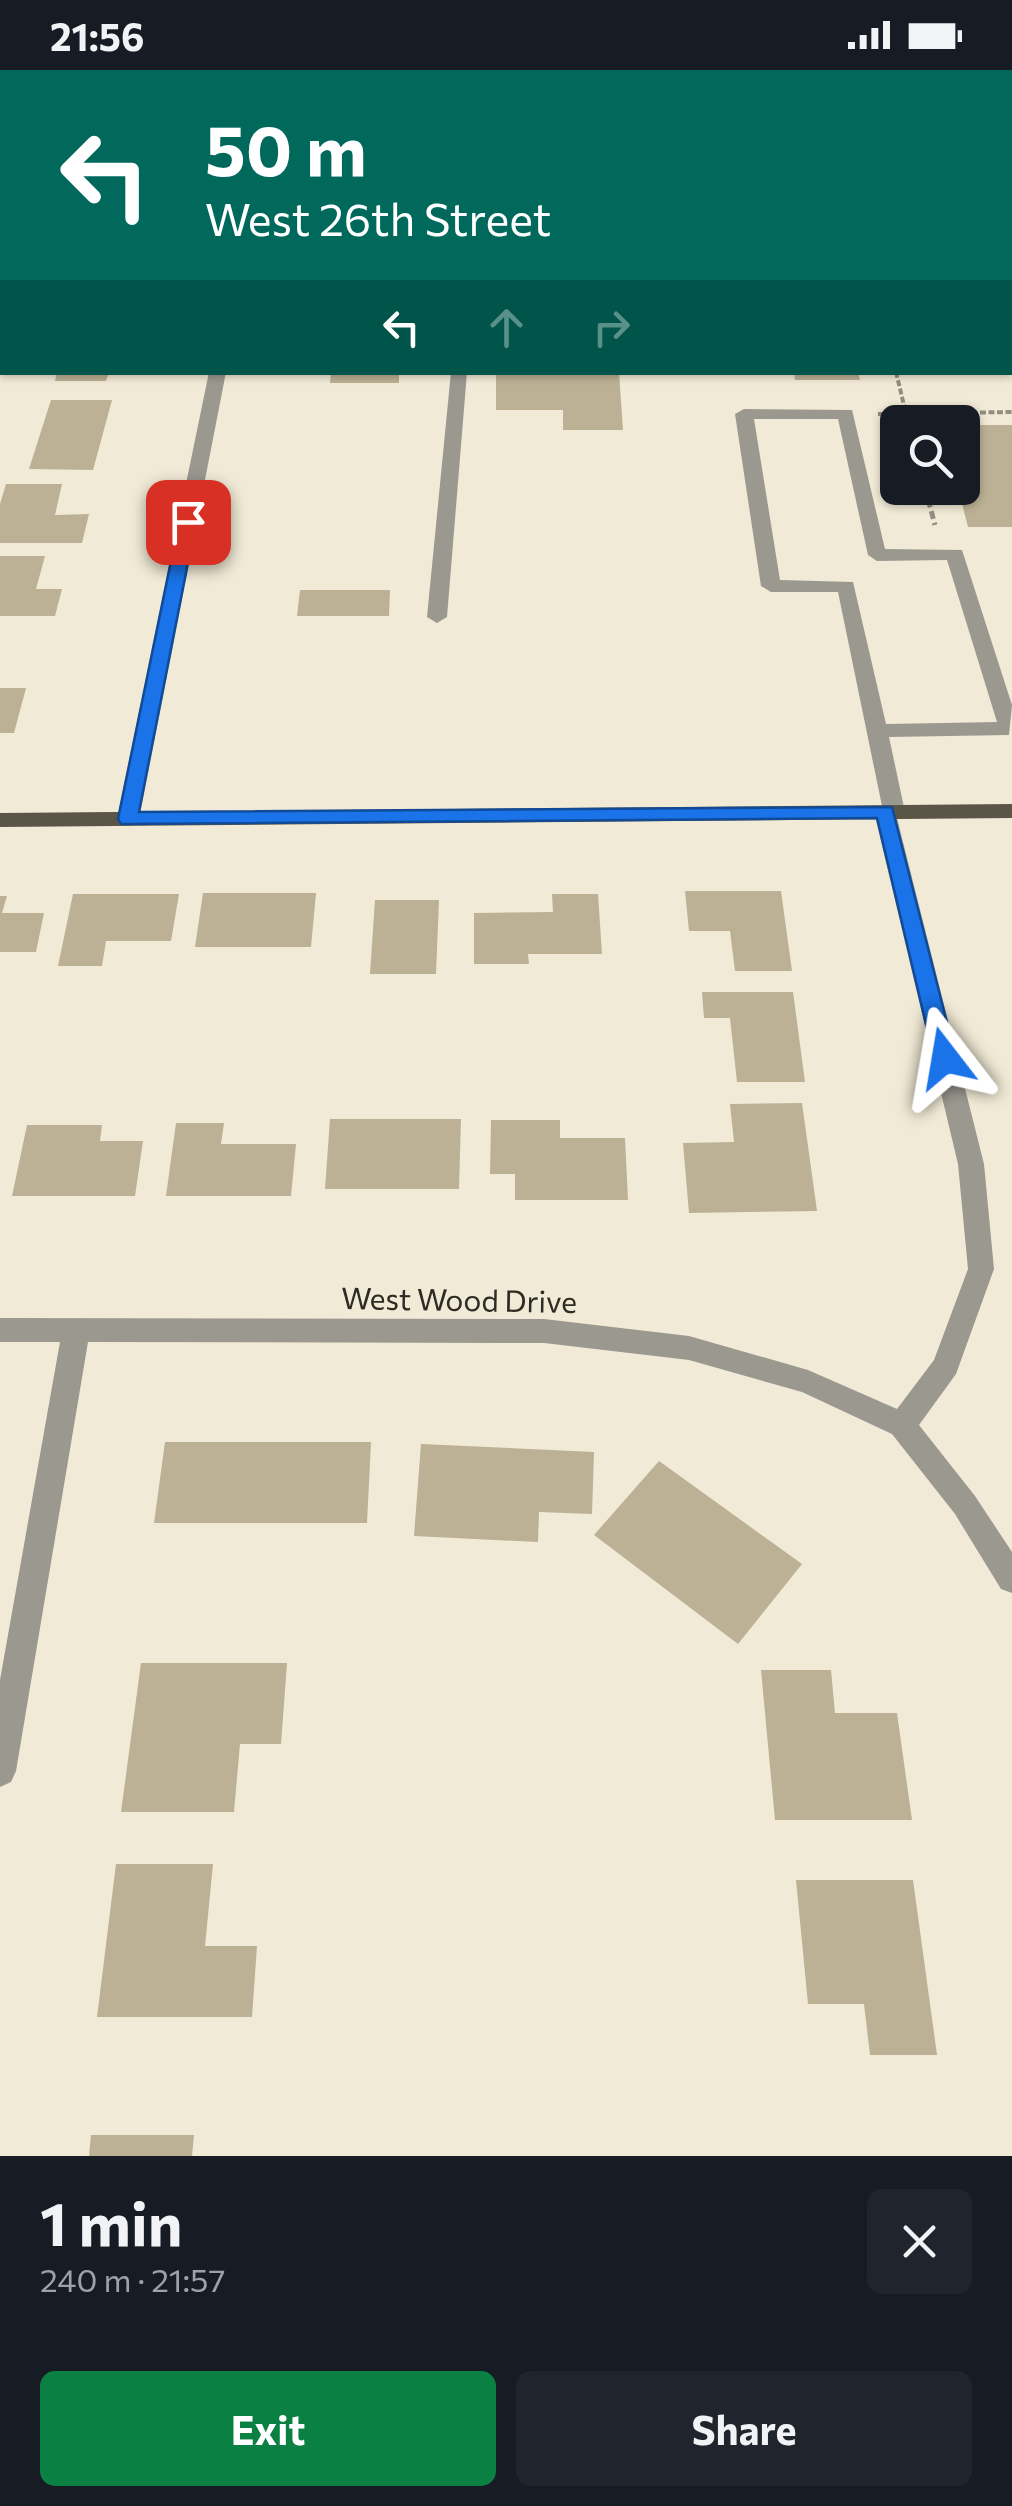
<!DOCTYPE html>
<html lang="en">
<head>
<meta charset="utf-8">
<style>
	:root { --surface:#171b24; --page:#20242c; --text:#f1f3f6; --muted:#9ea1a6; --accent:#0b8043 }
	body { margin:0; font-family:Commissioner,sans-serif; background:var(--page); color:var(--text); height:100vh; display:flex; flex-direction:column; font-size:38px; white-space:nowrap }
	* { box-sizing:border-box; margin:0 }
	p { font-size:32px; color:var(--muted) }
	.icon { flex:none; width:55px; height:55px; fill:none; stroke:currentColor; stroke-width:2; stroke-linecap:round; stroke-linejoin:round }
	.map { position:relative; height:2086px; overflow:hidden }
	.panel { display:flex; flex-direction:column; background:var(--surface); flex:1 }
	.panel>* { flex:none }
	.guide { position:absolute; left:0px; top:0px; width:1012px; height:305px; box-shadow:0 2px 8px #0004; background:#00695c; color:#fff; overflow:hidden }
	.controls { position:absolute; left:880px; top:335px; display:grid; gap:20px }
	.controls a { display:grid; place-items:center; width:100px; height:100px; border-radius:15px; background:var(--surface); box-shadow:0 2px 8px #0004; font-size:50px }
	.pin { position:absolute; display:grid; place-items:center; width:85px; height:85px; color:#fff; margin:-42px; border-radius:20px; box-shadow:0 5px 15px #0006 }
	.me { position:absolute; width:110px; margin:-55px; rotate:346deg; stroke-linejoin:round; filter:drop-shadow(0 0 8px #0008) }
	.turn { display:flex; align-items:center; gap:35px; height:210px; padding:0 40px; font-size:45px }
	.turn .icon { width:130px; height:130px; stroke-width:2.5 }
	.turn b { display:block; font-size:70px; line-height:85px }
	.lanes { display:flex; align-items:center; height:95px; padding:0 40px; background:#0003; justify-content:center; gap:50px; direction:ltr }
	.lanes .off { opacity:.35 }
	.round { display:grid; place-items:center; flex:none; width:105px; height:105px; border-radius:15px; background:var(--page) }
	.head { display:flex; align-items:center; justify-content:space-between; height:170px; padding:0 40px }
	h1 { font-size:60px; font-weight:700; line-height:75px }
	.action { display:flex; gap:20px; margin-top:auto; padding:20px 40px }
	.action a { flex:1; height:115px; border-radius:15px; background:var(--accent); color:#fff; font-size:40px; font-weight:700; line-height:115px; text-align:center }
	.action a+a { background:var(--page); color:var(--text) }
	.status { display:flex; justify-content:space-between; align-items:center; height:70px; padding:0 50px; background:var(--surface); direction:ltr }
	.status svg { height:28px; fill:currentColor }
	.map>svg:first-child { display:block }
	.building { fill:#bcb194 }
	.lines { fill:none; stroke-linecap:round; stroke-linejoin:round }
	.path-far1 { stroke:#938e80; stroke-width:4; stroke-dasharray:6 2.5; stroke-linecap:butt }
	.path { stroke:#938e80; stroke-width:5; stroke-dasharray:8 4; stroke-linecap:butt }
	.minor { fill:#9b9890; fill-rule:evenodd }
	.major { fill:#5b5547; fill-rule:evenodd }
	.route { fill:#1a73e8; stroke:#114b97; stroke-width:2.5 }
	.labels { text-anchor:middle; stroke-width:8; stroke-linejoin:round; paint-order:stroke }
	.street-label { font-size:30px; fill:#2e2b24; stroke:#f1ead6 }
</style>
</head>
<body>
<div class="status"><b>21:56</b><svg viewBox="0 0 49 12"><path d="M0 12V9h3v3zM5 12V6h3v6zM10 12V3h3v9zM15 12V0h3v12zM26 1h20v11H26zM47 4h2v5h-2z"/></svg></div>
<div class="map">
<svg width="1012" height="2086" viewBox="0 0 1012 2086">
	<rect width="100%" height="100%" fill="#f1ead6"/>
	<g class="building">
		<path d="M57 302H109L106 311H55Z"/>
		<path d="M331 302H399V313H330Z"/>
		<path d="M496 302H619L623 360H563V340H496Z"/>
		<path d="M794 302H858L860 310H795Z"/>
		<path d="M51 330H112L93 400 29 399Z"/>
		<path d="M962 355H1012V457H968L958 418H962Z"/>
		<path d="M6 414H62L55 445 89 444 82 473H0V434Z"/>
		<path d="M0 486H45L36 519H62L55 546H0Z"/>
		<path d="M300 520H390L389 546H297Z"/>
		<path d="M0 618H26L14 663H0Z"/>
		<path d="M685 821H781L792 901H735L730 861H689Z"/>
		<path d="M203 823H316L311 877H195Z"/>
		<path d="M73 824H179L171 871H106L102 896H58Z"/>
		<path d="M552 824H598L602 884H528L529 894H474V843L553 842Z"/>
		<path d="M0 826H7L2 843H44L36 882H0Z"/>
		<path d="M375 830H439L436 904H370Z"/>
		<path d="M702 922H793L805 1012H737L730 948H704Z"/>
		<path d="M802 1033 817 1141 689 1143 683 1073 734 1072 730 1034Z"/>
		<path d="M330 1049H461L459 1119H325Z"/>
		<path d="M491 1050H560V1068H625L628 1130H515V1104H490Z"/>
		<path d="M176 1053H224L221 1074H296L291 1126H166Z"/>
		<path d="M27 1055H102L100 1071H143L135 1126H12Z"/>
		<path d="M165 1372H371L367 1453H154Z"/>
		<path d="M421 1374 594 1382 592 1444 539 1442 538 1472 414 1466Z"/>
		<path d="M659 1391 802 1494 738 1574 594 1465Z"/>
		<path d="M141 1593H287L281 1674H240L234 1742H121Z"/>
		<path d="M761 1600H831L835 1643H897L912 1750H775Z"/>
		<path d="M116 1794H213L205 1876H257L252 1947H97Z"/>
		<path d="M796 1810H913L937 1985H870L864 1934H808Z"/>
		<path d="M91 2065H194L192 2086H89Z"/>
	</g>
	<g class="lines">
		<g class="path-far1">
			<path d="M896 302 907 348"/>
			<path d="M878 344 1012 342"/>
		</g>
		<g class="path">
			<path d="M906 345 908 352"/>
			<path d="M925 418 935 455"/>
		</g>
		<g class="minor">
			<path d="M270 0H284V2H271Z"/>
			<path d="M370 0H384V2H371Z"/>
			<path d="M477 0H491V2H478Z"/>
			<path d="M693 0H707V2H694Z"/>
			<rect x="1010" y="3" width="2" height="8"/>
			<rect x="1010" y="38" width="2" height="8"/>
			<rect x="0" y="112" width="2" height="8"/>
			<path d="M1010 221 1012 222V232L1010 231Z"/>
			<path d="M209 302H226L139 749 128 756 117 749Z"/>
			<path d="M451 302H467L447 547 437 553 427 547Z"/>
			<path d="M744 339 852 340 885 479 962 480 1012 635 1009 665 889 667 905 742 897 748 984 1094 994 1199 956 1304 919 1355 975 1426 1012 1482V1523L1001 1519 955 1444 892 1364 802 1322 689 1290 544 1273 88 1272 16 1701 11 1712 0 1717V1610L60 1272H0V1248L544 1249 689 1266 808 1300 897 1339 934 1290 968 1199 958 1094 874 742 882 736 838 522H771L761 516 735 344ZM754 349H838L868 485 877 491 947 490 997 652 886 654 853 512 780 510Z"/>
		</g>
		<path class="major" d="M1012 734V748L0 757V743Z"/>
	</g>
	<path class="route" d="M188 446 196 452 139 742 892 737 956 988 953 994 945 997 934 988 877 748 121 754 118 749 179 452Z"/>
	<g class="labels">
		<g class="street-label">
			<text transform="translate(459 1231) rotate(1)" y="10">West Wood Drive</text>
		</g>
	</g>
</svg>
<div class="controls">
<a><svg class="icon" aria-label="search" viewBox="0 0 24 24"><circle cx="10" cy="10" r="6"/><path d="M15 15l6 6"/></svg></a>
</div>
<div class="pin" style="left:188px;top:452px;background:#d93025"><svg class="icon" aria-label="arrive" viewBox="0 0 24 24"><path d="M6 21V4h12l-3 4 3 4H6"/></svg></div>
<svg class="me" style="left:945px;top:988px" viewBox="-20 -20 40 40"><path d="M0-17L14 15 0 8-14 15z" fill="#1a73e8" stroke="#fff" stroke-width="4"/></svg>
<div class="guide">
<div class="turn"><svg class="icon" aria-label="left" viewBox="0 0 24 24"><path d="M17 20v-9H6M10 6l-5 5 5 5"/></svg><div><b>50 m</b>West 26th Street</div></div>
<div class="lanes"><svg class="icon" aria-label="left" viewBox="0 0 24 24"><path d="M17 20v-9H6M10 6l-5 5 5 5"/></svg><svg class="icon off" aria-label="ahead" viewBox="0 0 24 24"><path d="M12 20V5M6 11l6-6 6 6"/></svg><svg class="icon off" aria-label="right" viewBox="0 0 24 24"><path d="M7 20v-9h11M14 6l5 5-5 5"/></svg></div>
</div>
</div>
<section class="panel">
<div class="head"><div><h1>1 min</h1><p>240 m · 21:57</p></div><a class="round"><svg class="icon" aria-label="close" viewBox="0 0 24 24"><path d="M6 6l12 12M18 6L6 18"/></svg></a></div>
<div class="action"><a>Exit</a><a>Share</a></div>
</section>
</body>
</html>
